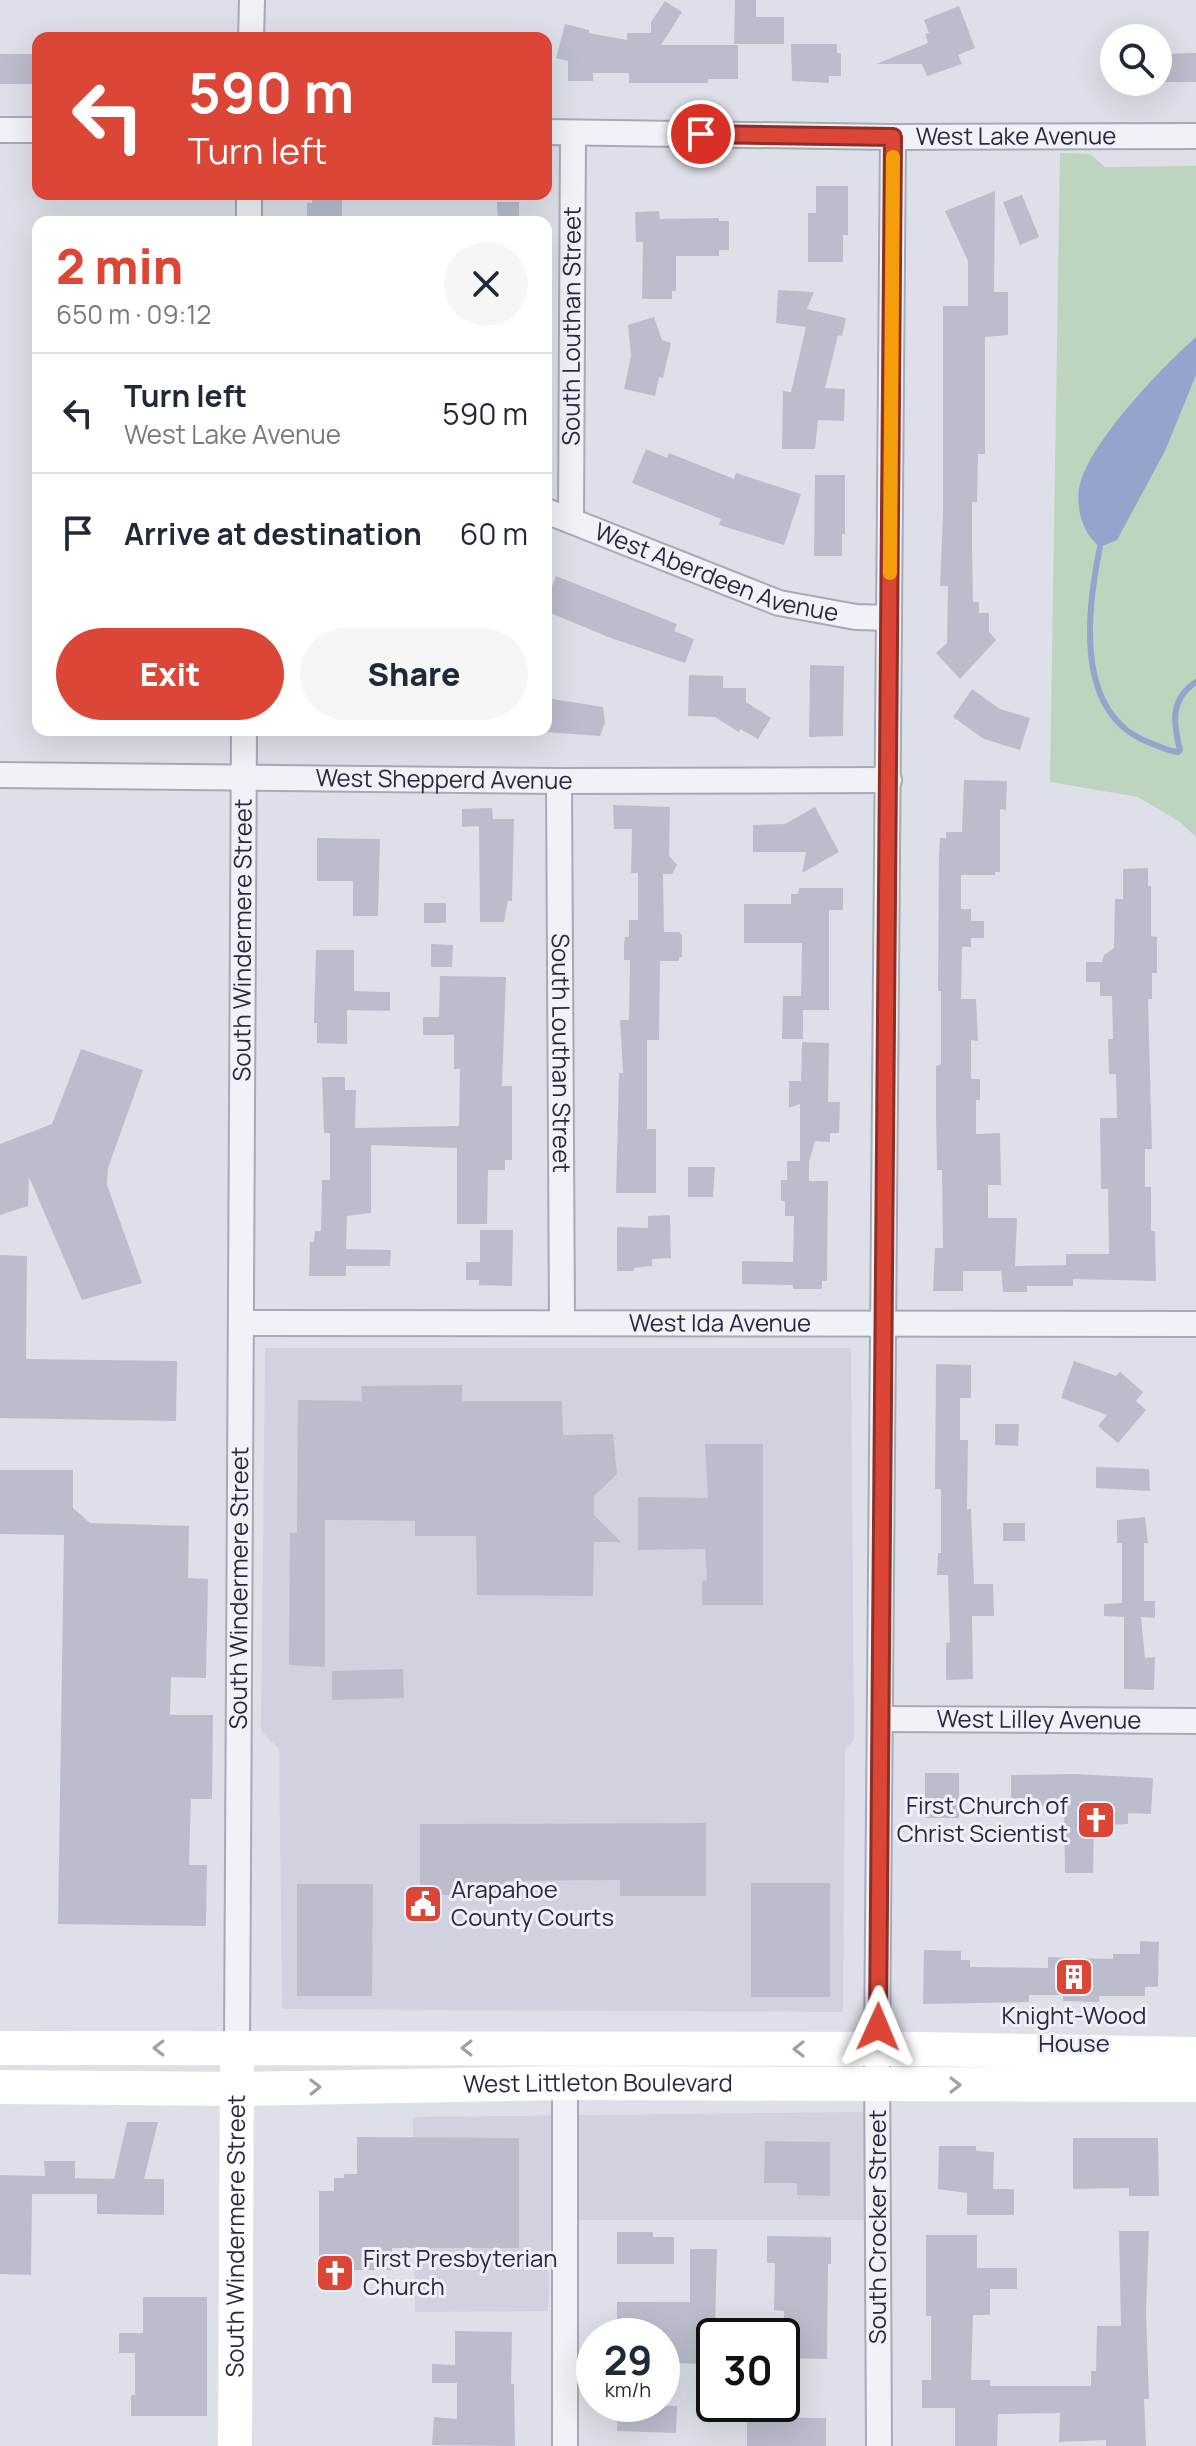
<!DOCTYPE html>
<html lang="en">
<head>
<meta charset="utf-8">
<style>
	:root { --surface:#fff; --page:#f6f6f7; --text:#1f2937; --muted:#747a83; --line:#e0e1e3; --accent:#db4637 }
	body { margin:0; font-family:Manrope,sans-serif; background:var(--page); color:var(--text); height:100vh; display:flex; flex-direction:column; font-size:30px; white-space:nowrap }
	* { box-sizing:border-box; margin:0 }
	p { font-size:26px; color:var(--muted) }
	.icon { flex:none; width:44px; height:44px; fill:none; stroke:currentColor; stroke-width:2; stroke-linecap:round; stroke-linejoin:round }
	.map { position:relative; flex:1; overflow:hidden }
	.details { position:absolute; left:32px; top:216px; width:520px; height:520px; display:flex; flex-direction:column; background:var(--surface); border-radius:16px; box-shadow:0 8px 32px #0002 }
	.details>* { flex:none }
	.top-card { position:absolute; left:32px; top:32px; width:520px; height:168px; border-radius:16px; box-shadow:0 8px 32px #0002; background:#db4637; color:#fff; overflow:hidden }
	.tools { position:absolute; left:1100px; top:24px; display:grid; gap:16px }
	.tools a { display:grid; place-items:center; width:72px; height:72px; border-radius:50%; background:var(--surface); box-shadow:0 8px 32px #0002; font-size:40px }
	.speed { position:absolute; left:576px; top:2318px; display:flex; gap:16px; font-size:40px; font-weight:700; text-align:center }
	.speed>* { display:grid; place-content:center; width:104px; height:104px; border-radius:50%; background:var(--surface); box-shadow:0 8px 32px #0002; line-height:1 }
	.speed small { font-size:20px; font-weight:400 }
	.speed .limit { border:4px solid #111; border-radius:12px; background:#fff; color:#111 }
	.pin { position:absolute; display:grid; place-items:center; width:68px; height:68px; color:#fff; margin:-34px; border:4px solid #fff; border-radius:50%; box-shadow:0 2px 8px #0007 }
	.me { position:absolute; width:88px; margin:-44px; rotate:1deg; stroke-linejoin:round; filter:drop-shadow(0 0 6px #0008) }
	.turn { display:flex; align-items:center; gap:28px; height:168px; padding:0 24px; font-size:36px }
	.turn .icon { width:104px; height:104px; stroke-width:2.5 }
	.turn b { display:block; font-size:56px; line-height:68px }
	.round { display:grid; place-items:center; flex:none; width:84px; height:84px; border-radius:42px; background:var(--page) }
	.headline { display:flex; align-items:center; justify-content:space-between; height:136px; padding:0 24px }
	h1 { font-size:48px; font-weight:800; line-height:60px; color:var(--accent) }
	.cta { display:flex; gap:16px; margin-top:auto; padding:16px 24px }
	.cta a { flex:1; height:92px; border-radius:48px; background:var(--accent); color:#fff; font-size:32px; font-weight:800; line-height:92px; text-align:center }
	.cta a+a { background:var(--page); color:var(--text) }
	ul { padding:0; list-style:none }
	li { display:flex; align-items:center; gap:24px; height:120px; padding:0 24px; border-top:2px solid var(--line) }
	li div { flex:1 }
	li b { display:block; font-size:30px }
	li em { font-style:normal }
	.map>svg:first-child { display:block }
	.built { fill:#d0d2df }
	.green { fill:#bfd4bf }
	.water { fill:#96a3cd }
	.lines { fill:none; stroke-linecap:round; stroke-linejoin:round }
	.stream { stroke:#96a3cd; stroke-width:6 }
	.building { fill:#bbbdcd }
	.street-casing { stroke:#a7a9b7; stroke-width:28 }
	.street { stroke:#f1f2f7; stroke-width:24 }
	.secondary { stroke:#fff; stroke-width:34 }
	.oneway { stroke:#9d9faa }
	.route-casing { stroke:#8e2e24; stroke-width:20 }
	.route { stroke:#db4637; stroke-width:14 }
	.slow { stroke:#f59e0b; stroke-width:14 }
	.labels { text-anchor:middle; stroke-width:6; stroke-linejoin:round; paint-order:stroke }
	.street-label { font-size:24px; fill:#262942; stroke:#eeeff7 }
	.poi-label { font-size:24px; fill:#262942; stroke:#eeeff7; text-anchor:start }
</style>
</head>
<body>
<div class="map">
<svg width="1196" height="2446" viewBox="0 0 1196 2446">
	<rect width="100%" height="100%" fill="#dee0e9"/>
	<g class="built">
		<path d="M265 1348H851L854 1739 845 1750 843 2012 282 2009 279 1749 261 1731Z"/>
		<path d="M864 2112 866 2220H551L548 2311 415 2312 413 2117Z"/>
	</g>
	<path class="green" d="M1060 153 1090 154 1105 167 1196 166V837L1180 822 1138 797 1050 782Z"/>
	<path class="water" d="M1196 337V375L1165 451 1117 540 1100 547C1081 533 1074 503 1081 480 1096 436 1161 368 1196 337Z"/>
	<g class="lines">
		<path class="stream" d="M1100 547C1087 610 1074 713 1148 742 1158 746 1168 751 1178 752L1180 750C1173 722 1170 699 1196 682"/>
	</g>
	<g class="building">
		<path d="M735 0H756V17H784V44H734Z"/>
		<path d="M665 1 682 12 661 45H738V79H708V83H629V73H593V81H568V61L556 58 565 24 589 30V33L627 40V33H651V22Z"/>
		<path d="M959 6 975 48 958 55 962 64 927 76 922 64H876L928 43 925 34 929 33 924 20Z"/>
		<path d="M791 44H837V53H841V76H829V83L792 81Z"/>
		<path d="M1196 53V82H1158V54Z"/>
		<rect x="0" y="54" width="38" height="30"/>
		<path d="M816 186H848V235H843V262H808V213H816Z"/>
		<path d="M995 191 994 292H1008V335L985 337V454H978L977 502H972V545L973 602H979V613H989V632L996 640 960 679 936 653 947 643 948 586H940L943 514V306H968V261L945 211Z"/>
		<path d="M312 195H342V222H307V203H312Z"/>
		<path d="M1022 195 1039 237 1020 245 1003 202Z"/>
		<path d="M497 202H519V222H498Z"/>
		<path d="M659 211 660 219 719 218V221H729V250H719V256H676V291H672V299H642L643 242H636L635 212Z"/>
		<path d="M778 290 814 292 807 309 846 318 842 336 838 335 825 388 845 389 844 421 818 420 815 449H782L783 391 791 392 806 327 776 323Z"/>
		<path d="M654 317 662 340 671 343 663 378 659 377 655 396 624 389 631 356 628 325Z"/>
		<path d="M646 449 667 458 669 453 734 479 736 473 801 494 784 545 719 525 721 519 632 483Z"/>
		<path d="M815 475H845V534H842V556H814Z"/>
		<path d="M556 576 677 624 674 631 694 639 685 663 608 637 546 611V601Z"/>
		<path d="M810 665 844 666 843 736 809 737Z"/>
		<path d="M689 675 723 676V688H746V702L771 718 758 739 740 729 739 732 715 717 688 716Z"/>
		<path d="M972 689 1000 709 1030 718 1020 750 984 739 953 717Z"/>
		<path d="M546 698 603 707 605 722 600 736 546 732Z"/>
		<path d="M964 780 1007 781 1006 810 1000 809V872H995V875H961V909H971V921H984V938H971V947H962L961 999H976L978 1041 971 1040V1079H980V1100H976V1134L1000 1133 1001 1185H988V1218H1017L1015 1266 1066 1265V1254H1109L1108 1189H1101L1100 1118H1117L1116 1074H1109L1108 1039H1113L1112 996H1100V982H1086V962H1102L1104 955 1114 948 1115 899H1123V869L1148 868V886H1151V936L1157 937V973H1152V999H1148L1152 1149H1145V1187H1151V1231H1155L1156 1281 1073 1279V1286H1027V1292H1003L1001 1271H963V1291H933L935 1248H943L942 1170H937L936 1120V1066L941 1064V991H938L939 854 940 838H946V832H962Z"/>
		<path d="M613 805 670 807 669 856 677 865 672 874H663L664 932H679L682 935V957H679V961H660L659 1040H647V1129H656V1193H616L619 1073H623L620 1020H629L630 960H624V944L625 937H629V920H638V873H631L632 829H614Z"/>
		<path d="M815 807 839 852 802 873 806 852H753V825L785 824Z"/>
		<path d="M492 808 493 819H514L512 901H508L504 922H480L479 826 462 827V809Z"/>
		<path d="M317 838 380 839 378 916H353V881H317Z"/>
		<path d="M799 888H843V910H829V1010H803V1039H782L783 996H801L802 943H744V904H791V894H798Z"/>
		<rect x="424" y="903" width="22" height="20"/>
		<path d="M431 944 453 945 452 967H431Z"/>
		<path d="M316 950H354V991L390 992V1011L347 1010V1044L317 1043V1023H314Z"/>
		<path d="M440 976 506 977 502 1086H512V1160H505V1170H488L487 1224H457V1148L371 1145V1213L347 1216 346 1249 391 1250 390 1266H346V1276H309L310 1242H314L315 1231H321L322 1180H330V1133H324L322 1077H345V1090H356L355 1128 459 1126 460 1069H454V1035H423V1017H439Z"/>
		<path d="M802 1042 829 1043 828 1102H840L839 1133H830V1142L815 1141 809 1162V1181H828L827 1281H822V1289H793V1285L742 1284V1261L793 1262 794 1216H785V1201H781V1180H787V1161H800V1104L789 1108V1081H801Z"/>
		<path d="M81 1049 143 1070 108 1168 107 1185 142 1283 82 1300 29 1177 28 1206 0 1215V1144L52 1124Z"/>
		<path d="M688 1167H715L713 1197H688Z"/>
		<path d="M670 1215 671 1258 652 1259V1266L634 1268V1271H617V1227L648 1228V1216Z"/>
		<path d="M480 1230H513L512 1286 479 1285V1280H466V1262H480Z"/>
		<path d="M0 1255 27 1256 26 1359 177 1361 176 1421 0 1418Z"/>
		<path d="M1074 1361 1116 1376 1120 1372 1143 1392 1136 1401 1146 1410 1118 1443 1098 1426 1107 1415 1061 1398Z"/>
		<path d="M936 1364 971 1365V1398H960V1440H968L967 1509H971L974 1584H993L994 1616H972L973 1679 946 1680V1643L950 1642 948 1575H937L938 1553H941V1489H935Z"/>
		<path d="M462 1385V1401H562L563 1435 613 1434 617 1474 594 1496V1515L621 1542H594L593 1596 477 1595 476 1536H415V1521L325 1520V1667L289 1665 290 1533H297L298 1400 362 1401 361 1386Z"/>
		<path d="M995 1424H1019L1018 1446 995 1445Z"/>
		<path d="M705 1444H763V1605H702V1581L707 1580 705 1549 638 1550V1497L708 1498Z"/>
		<path d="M1096 1467 1149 1469 1150 1491 1096 1488Z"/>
		<path d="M0 1470H73V1508L90 1523 189 1526 188 1578 208 1579 206 1678 171 1677 170 1715H213L212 1799H191L189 1865H207L206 1926 58 1924 64 1535 0 1534Z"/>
		<path d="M1145 1517 1148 1543H1144V1601H1155V1618L1141 1617 1145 1658 1155 1657 1154 1690 1124 1689V1617L1104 1616V1604L1122 1603V1543H1117V1520Z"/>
		<rect x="1003" y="1523" width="22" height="18"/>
		<path d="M403 1669 404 1698 332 1700V1671Z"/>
		<rect x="925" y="1773" width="34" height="45"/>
		<path d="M1074 1774 1153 1778 1151 1814 1128 1813V1824L1094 1826 1093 1873H1065L1064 1806H1011V1775Z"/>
		<path d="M706 1823V1896H620V1880L505 1881V1895H420V1824Z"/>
		<rect x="751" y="1883" width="79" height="114"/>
		<path d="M297 1884H373L372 1996H297Z"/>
		<path d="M1140 1941 1159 1942 1158 1987H1145V1996H1099V2002L1063 2001V1995H1029V2002L923 2004 924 1950 961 1951V1960H970V1967L1048 1968V1957L1113 1959V1954H1140Z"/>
		<path d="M127 2122H158L144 2179H164V2215L97 2214V2194H32L31 2275 0 2274V2175L45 2176 44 2161H75V2178L114 2179Z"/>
		<path d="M357 2137 519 2138V2248H392V2270H327V2256H319V2191H334V2178H344V2174H357Z"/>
		<path d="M1073 2138H1158L1159 2196H1129V2188L1073 2189Z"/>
		<path d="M765 2141 830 2142V2196L797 2195V2183H764Z"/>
		<path d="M939 2146H976V2151L994 2152 993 2189H1014V2215H967V2193L938 2189Z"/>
		<path d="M1119 2231H1149L1146 2311 1149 2399H1144L1146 2446H1106V2440L1059 2442 1060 2413 998 2414 997 2446H955V2408H922V2380H931V2316H926V2235H977V2268H1017V2289H990V2315H973L971 2380H990V2386H1091V2371H1096L1097 2326H1121Z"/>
		<path d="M617 2232H653V2237H674V2264H617Z"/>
		<path d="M767 2236 831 2237V2264H828L827 2359 784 2358V2311L774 2310 775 2263H767Z"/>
		<path d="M690 2249H717L714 2364 662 2363V2329H617V2302H690Z"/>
		<path d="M143 2297H207V2416H131V2395H135V2353H119V2333H143Z"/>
		<path d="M455 2331 512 2332 511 2384H514L515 2446 432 2445 434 2417 457 2419V2383H432V2364L455 2365Z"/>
		<path d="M618 2404 677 2406 676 2433 617 2431Z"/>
		<path d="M747 2417 826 2418V2446H747Z"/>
	</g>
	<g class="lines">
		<defs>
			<g id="street">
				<path d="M251 38 252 0"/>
				<path d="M0 130H38"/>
				<path id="s1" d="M546 132 893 137 1196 136"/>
				<path d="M249 222V194"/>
				<path id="s2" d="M546 511 779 603 856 617 889 618"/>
				<path id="s3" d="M571 520 573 133"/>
				<path id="s4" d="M0 775 559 781 889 780"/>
				<path id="s5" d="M559 781 562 1323"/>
				<path id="s6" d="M242 1323 1196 1324"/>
				<path id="s7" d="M881 1719 1196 1721"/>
				<path id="s8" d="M237 2048 244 730"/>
				<path d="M565 2446V2083"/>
				<path d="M879 2446 877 2049 893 137"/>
			</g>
		</defs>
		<use href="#street" class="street-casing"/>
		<use href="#street" class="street"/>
		<g class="secondary">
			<path d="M0 2048 923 2049 1196 2054"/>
			<path id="s9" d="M0 2087 237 2089 565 2083 1196 2085"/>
			<path id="s10" d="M235 2446 237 2068"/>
		</g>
	</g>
	<defs><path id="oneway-chevron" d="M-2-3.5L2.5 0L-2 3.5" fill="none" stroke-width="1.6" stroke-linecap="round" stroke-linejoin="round" transform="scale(2)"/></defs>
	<g class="oneway">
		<use href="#oneway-chevron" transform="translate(159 2048) rotate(180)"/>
		<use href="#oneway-chevron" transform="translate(467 2048) rotate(180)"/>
		<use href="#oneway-chevron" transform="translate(799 2049) rotate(-180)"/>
		<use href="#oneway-chevron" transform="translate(955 2085)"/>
		<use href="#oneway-chevron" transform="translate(315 2087) rotate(-1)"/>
	</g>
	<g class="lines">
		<defs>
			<path id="route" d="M701 134 893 137 878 2027"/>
		</defs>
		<use href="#route" class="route-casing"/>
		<use href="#route" class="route"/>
		<path class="slow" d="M890 573 893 157"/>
	</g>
	<defs>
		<symbol id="church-square" viewBox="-11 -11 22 22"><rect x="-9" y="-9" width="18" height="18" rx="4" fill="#db4637" stroke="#eeeff7"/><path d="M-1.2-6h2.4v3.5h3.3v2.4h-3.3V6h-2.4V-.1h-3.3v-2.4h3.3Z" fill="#fff"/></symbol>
		<symbol id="civic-square" viewBox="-11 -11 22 22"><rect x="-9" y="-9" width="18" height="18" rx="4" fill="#db4637" stroke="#eeeff7"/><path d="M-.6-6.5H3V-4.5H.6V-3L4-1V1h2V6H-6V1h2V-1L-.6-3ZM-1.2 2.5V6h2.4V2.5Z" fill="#fff"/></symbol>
		<symbol id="building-square" viewBox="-11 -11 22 22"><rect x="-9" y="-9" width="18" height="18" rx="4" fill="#db4637" stroke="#eeeff7"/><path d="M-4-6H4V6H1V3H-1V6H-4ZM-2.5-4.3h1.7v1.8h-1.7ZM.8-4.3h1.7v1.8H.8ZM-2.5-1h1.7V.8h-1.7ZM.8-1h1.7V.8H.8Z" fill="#fff"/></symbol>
	</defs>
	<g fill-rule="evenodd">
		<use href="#church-square" x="1074" y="1798" width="44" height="44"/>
		<use href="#civic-square" x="401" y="1882" width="44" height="44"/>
		<use href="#building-square" x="1052" y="1955" width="44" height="44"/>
		<use href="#church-square" x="313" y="2251" width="44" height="44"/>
	</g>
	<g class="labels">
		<g class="street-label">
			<text dy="8" stroke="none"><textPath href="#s1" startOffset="470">West Lake Avenue</textPath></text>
			<text dy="8" stroke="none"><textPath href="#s3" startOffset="194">South Louthan Street</textPath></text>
			<text dy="8" stroke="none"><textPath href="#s2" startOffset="182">West Aberdeen Avenue</textPath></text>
			<text dy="8" stroke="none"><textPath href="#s4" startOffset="444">West Shepperd Avenue</textPath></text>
			<text dy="8" stroke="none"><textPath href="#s8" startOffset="1108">South Windermere Street</textPath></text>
			<text dy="8" stroke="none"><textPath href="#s5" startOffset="272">South Louthan Street</textPath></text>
			<text dy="8" stroke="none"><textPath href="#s6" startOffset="478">West Ida Avenue</textPath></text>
			<text dy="8" stroke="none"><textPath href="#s8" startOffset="460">South Windermere Street</textPath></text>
			<text dy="8" stroke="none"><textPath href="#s7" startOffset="158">West Lilley Avenue</textPath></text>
			<text dy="8" stroke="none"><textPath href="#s9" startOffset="598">West Littleton Boulevard</textPath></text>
			<text transform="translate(878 2227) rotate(-90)" y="8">South Crocker Street</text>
			<text dy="8" stroke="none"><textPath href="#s10" startOffset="210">South Windermere Street</textPath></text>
		</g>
		<g class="poi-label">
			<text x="1068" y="1814" text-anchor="end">First Church of<tspan x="1068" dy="28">Christ Scientist</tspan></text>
			<text x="451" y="1898">Arapahoe<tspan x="451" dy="28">County Courts</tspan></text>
			<text x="1074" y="2024" text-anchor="middle">Knight-Wood<tspan x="1074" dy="28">House</tspan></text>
			<text x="363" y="2267">First Presbyterian<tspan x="363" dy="28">Church</tspan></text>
		</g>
	</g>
</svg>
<div class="tools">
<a><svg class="icon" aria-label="search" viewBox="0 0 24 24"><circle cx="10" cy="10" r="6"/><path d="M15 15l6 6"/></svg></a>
</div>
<div class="speed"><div>29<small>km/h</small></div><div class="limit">30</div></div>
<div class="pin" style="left:701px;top:134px;background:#d93025"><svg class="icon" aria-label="arrive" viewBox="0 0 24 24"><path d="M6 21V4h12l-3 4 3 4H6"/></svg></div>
<svg class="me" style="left:878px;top:2027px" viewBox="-20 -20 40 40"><path d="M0-17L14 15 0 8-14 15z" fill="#db4637" stroke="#fff" stroke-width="4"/></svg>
<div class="top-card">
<div class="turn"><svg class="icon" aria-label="left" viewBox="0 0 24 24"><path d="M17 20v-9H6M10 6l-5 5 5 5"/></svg><div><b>590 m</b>Turn left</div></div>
</div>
<section class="details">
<div class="headline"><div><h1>2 min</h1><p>650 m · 09:12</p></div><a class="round"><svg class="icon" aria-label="close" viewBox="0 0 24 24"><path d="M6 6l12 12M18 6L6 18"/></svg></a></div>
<ul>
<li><svg class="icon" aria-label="left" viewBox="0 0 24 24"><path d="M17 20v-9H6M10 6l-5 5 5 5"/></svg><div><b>Turn left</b><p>West Lake Avenue</p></div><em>590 m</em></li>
<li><svg class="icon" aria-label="arrive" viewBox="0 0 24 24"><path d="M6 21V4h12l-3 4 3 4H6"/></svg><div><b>Arrive at destination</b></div><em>60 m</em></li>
</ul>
<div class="cta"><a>Exit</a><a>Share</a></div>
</section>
</div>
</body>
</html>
